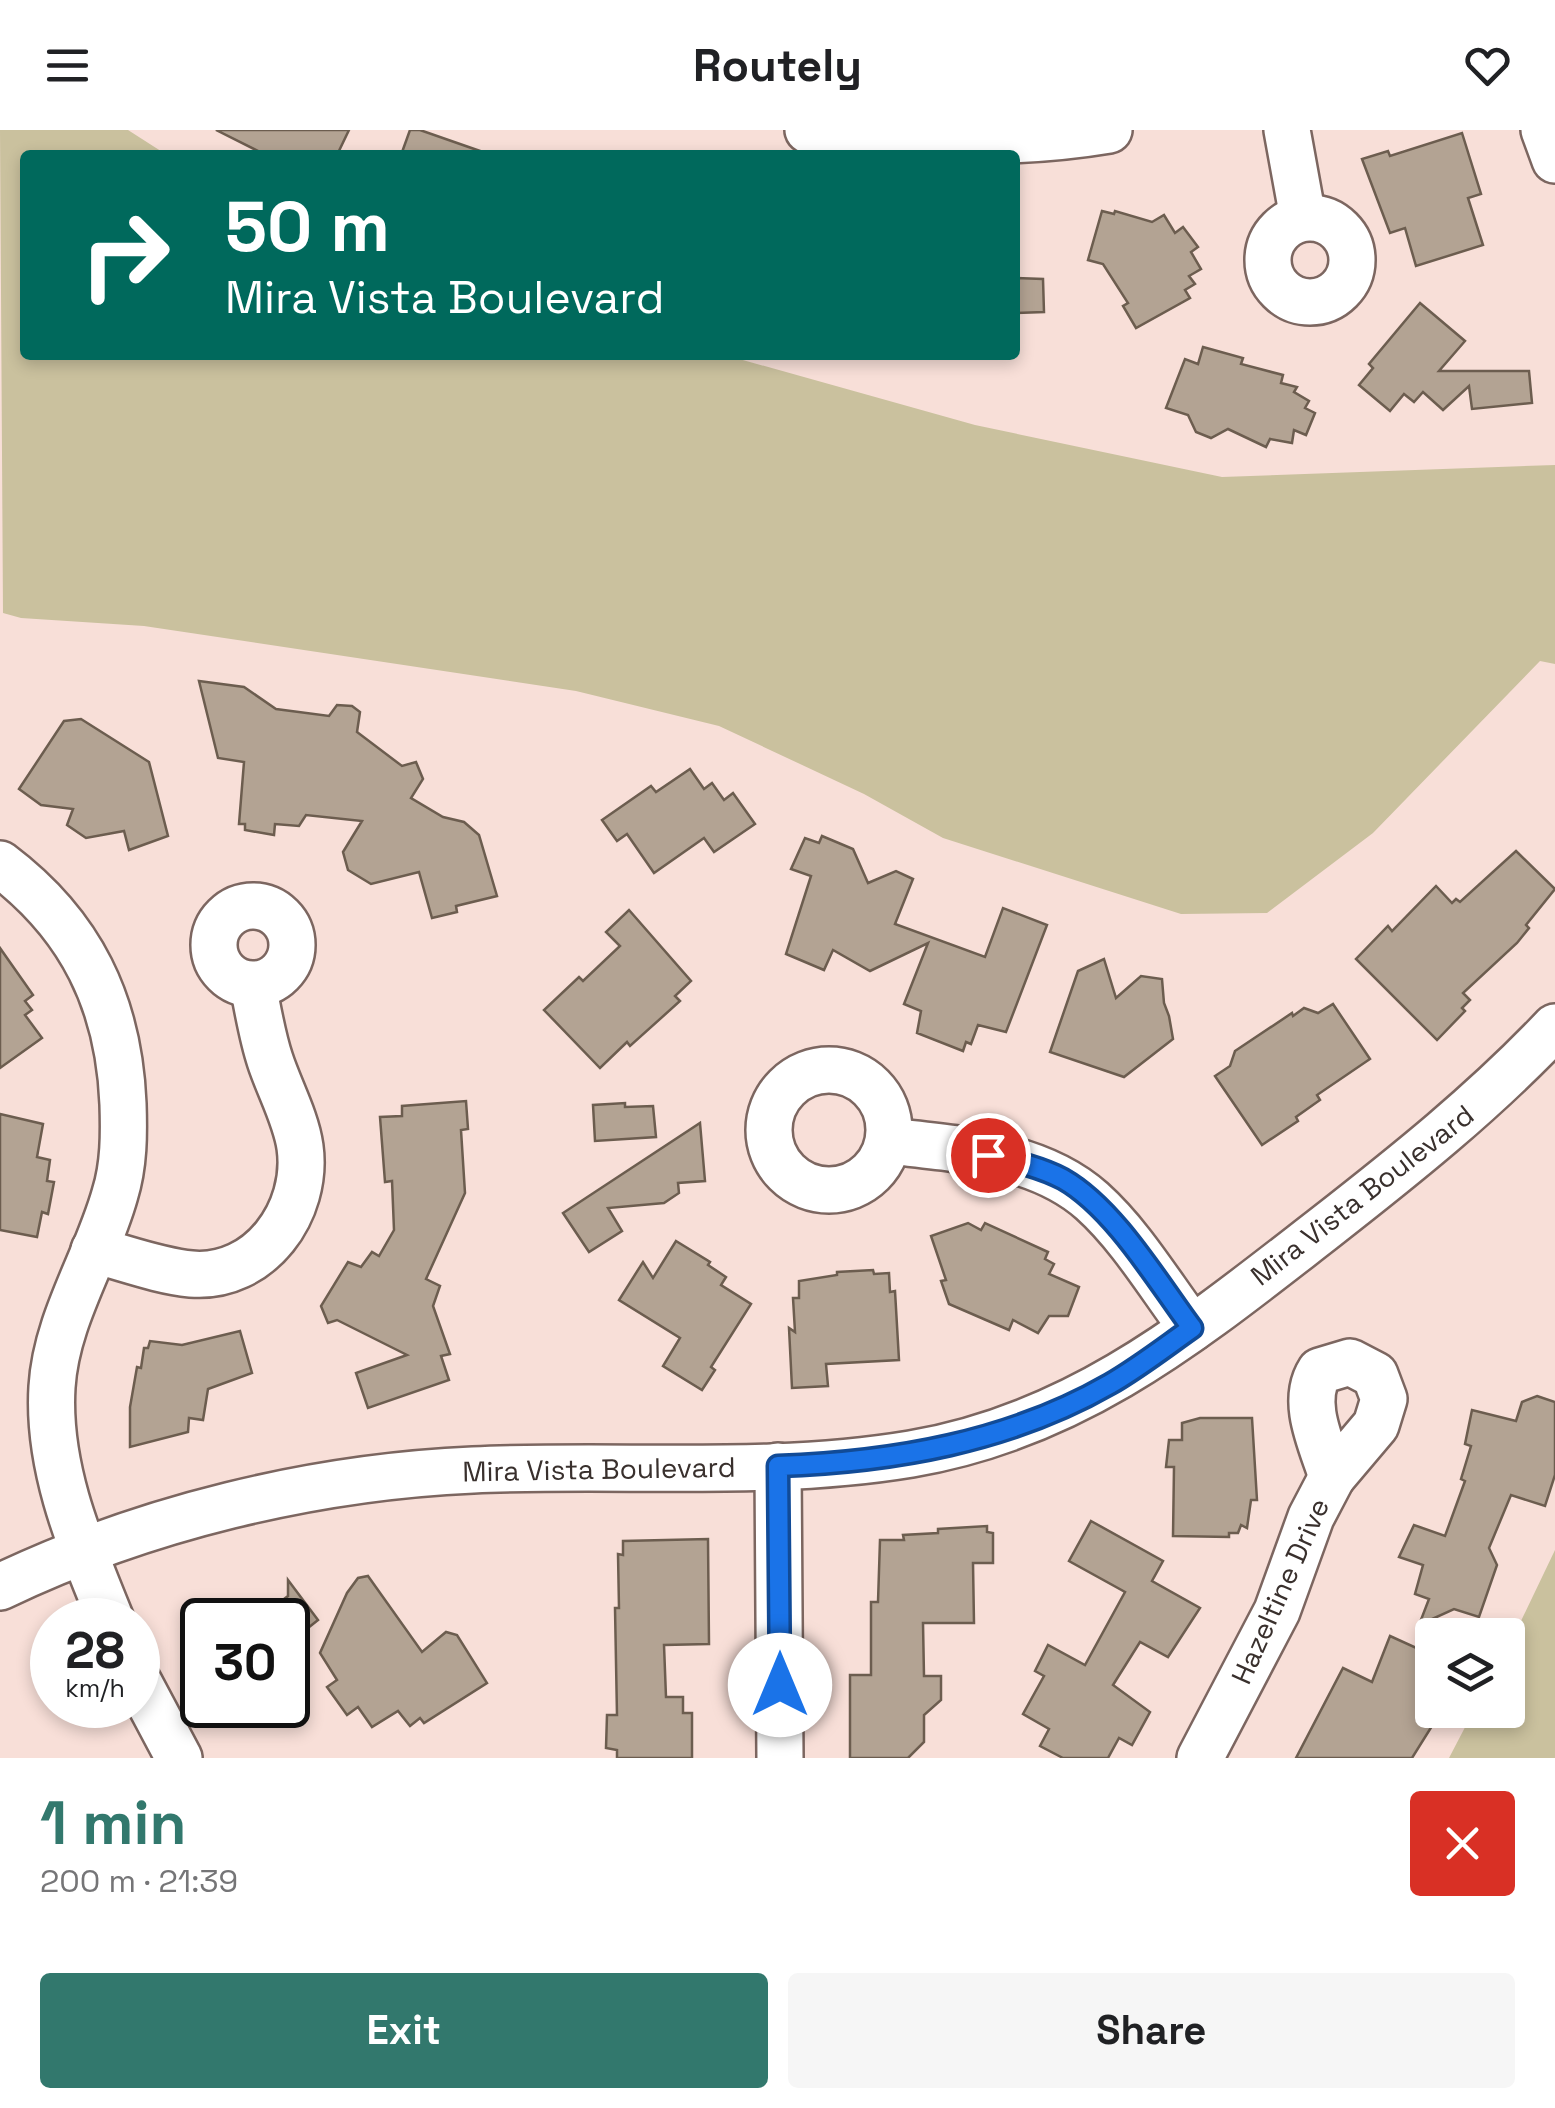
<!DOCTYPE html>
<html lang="en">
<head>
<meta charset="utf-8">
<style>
	:root { --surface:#fff; --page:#f6f6f6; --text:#202124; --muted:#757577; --accent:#32786d }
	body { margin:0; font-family:"Space Grotesk",sans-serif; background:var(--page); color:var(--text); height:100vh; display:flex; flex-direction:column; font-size:38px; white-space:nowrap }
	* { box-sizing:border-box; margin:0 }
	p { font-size:32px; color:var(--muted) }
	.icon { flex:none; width:55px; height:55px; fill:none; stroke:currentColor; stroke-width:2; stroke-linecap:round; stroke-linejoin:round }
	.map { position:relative; height:1628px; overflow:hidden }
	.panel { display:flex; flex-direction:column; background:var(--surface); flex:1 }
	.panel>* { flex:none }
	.guide { position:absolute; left:20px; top:20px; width:1000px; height:210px; border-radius:10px; box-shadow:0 5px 15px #0003; background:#00695c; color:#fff; overflow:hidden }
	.buttons { position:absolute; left:1415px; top:1488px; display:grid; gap:20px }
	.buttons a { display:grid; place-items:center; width:110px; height:110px; border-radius:10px; background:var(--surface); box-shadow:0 5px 15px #0003; font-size:50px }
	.speed { position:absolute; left:30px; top:1468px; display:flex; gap:20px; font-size:50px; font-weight:700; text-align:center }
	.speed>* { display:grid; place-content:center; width:130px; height:130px; border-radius:50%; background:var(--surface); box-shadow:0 5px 15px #0003; line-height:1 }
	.speed small { font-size:25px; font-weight:400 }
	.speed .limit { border:5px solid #111; border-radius:15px; background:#fff; color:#111 }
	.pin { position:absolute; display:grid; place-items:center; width:85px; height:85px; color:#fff; margin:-42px; border:5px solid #fff; border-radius:50%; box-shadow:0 2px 10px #0007 }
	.me { position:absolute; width:110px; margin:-55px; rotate:0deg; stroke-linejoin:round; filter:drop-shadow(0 0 8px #0008) }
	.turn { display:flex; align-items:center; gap:35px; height:210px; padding:0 40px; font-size:45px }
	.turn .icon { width:130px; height:130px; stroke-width:2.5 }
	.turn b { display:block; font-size:70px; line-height:85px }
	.round { display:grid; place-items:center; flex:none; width:105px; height:105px; border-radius:10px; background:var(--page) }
	.head { display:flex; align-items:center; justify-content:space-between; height:170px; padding:0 40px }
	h1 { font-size:60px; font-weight:700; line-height:75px; color:var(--accent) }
	.primary-button { display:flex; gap:20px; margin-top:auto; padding:20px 40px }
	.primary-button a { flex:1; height:115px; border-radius:10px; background:var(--accent); color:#fff; font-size:40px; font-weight:700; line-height:115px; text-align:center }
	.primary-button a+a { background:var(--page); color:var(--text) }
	header { display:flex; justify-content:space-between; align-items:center; height:130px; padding:0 40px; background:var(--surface); font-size:45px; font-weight:700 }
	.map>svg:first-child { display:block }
	.green { fill:#cac19e }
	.building { fill:#b3a393; stroke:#6c5d4f; stroke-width:2.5 }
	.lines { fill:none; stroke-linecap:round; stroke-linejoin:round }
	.minor-casing { stroke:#7c6660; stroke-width:50 }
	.minor { stroke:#fff; stroke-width:45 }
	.route-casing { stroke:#114b97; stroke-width:25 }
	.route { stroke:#1a73e8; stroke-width:18 }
	.labels { text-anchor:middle; stroke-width:9; stroke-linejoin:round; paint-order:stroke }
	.street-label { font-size:28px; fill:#39302d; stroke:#fff }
</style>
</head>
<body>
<header><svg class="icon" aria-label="menu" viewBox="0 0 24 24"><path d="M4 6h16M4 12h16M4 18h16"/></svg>Routely<svg class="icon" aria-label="heart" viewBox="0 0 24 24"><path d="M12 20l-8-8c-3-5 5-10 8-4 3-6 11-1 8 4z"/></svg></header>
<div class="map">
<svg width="1555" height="1628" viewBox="0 0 1555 1628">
	<rect width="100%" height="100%" fill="#f8dfd8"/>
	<g class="green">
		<path d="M0 0H128L167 25H25V225H725L975 295 1222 347 1555 335V534L1540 531 1373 703 1267 783 1181 784 943 708 864 664 719 596 576 561 144 496 21 488 3 483Z"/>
		<path d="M1555 1420V1628H1449L1474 1580H1508V1518Z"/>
	</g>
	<g class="building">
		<path d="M216 0H349L337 25H266Z"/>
		<path d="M410 0H420L480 21V25H401Z"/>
		<path d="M1462 3 1481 64 1468 68 1483 115 1416 136 1405 98 1390 103 1362 29 1388 21 1390 26Z"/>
		<path d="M1102 81 1114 84 1115 81 1152 92 1164 85 1175 103 1183 97 1198 117 1191 122 1201 139 1189 146 1195 154 1185 160 1190 168 1136 198 1123 176 1128 173 1103 134 1088 130Z"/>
		<path d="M1015 148 1043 149 1044 182 1015 183Z"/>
		<path d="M1420 173 1465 211 1439 241H1529L1532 273 1472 279 1469 256 1443 280 1423 262 1414 272 1404 264 1390 281 1359 255 1373 238 1369 234Z"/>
		<path d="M1203 217 1243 228 1241 234 1283 245 1281 253 1297 257 1294 262 1309 271 1305 278 1315 283 1306 305 1294 300 1292 313 1270 309 1266 317 1228 299 1211 308 1196 302 1188 285 1166 278 1185 229 1198 234Z"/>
		<path d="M199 551 244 557 276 579 329 586 337 575 352 576 360 582 357 602 402 636 416 632 423 649 411 668 443 687 464 692 479 705 497 766 456 776 457 782 432 788 419 742 371 754 348 740 343 722 362 691 306 685 299 696 275 694 274 705 245 700V694H239L244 632 218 628Z"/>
		<path d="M81 589 149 632 168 706 129 720 124 701 86 708 67 695 73 679 41 675 19 659 64 591Z"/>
		<path d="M690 639 704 659 712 653 724 670 733 663 755 694 714 722 704 708 654 743 627 704 617 711 602 690 651 656 656 662Z"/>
		<path d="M822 706 853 719 868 753 896 741 913 749 895 794 985 827 1003 778 1047 795 1006 902 978 895 971 914 966 912 963 921 917 903 921 881 904 874 928 813 870 841 833 820 824 840 786 824 811 746 791 739 805 708 819 713Z"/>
		<path d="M1516 721 1555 759 1526 795 1529 798 1517 813 1463 863 1470 870 1462 878 1465 881 1437 910 1356 829 1388 796 1392 801 1436 756 1452 773 1456 769 1460 772Z"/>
		<path d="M629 780 691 851 675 866 680 871 630 916 627 912 600 938 544 880 579 847 583 851 620 816 606 802Z"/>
		<path d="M0 818 33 865 25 871 32 880 25 885 42 908 0 938Z"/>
		<path d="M1104 829 1116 868 1141 846 1162 849 1164 873 1169 886 1173 909 1124 947 1050 922 1078 841Z"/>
		<path d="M1333 874 1370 929 1317 965 1320 970 1296 987 1298 991 1262 1015 1215 946 1230 936 1235 921 1292 883 1293 886 1304 878 1318 883Z"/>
		<path d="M466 971 468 999 461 1000 465 1063 426 1149 440 1156 433 1176 450 1224 441 1226 449 1250 368 1278 356 1243 407 1225 337 1190 328 1193 321 1176 348 1132 361 1137 372 1122 379 1126 394 1100 392 1051 385 1052 380 987 402 986V976Z"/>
		<path d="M625 973V977L653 976 656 1007 595 1011 593 975Z"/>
		<path d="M0 984 43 994 37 1027 50 1030 47 1051 54 1052 48 1084 42 1082 37 1107 0 1100Z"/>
		<path d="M700 993 705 1051 678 1053 679 1063 664 1073 608 1078 622 1101 589 1122 563 1083Z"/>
		<path d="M968 1093 981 1100 985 1093 1048 1122 1045 1129 1054 1134 1049 1144 1079 1157 1068 1186H1049L1038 1203 1013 1190 1009 1200 949 1174 941 1151 946 1150 931 1106Z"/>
		<path d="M676 1111 710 1132 708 1135 726 1147 721 1155 751 1174 711 1237 715 1240 702 1260 663 1236 680 1208 619 1170 643 1132 653 1148Z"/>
		<path d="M873 1140 874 1144 889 1143 890 1162 895 1161 899 1230 826 1234 828 1256 792 1258 789 1198 795 1202 793 1168H799V1151L837 1145V1142Z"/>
		<path d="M240 1201 252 1243 208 1259 203 1290 189 1288 188 1302 130 1317V1277L137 1237 141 1238 144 1218H148L150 1211 182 1215Z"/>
		<path d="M1537 1266 1555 1272V1345L1545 1376 1511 1365 1489 1418 1497 1435 1479 1487 1454 1479 1419 1495 1429 1469 1415 1464 1423 1435 1399 1427 1414 1395 1445 1406 1465 1351 1461 1349 1471 1316 1465 1314 1472 1280 1516 1291 1522 1272Z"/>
		<path d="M1200 1288H1252L1257 1370H1251L1247 1398 1241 1395 1238 1403H1229V1407L1173 1406 1174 1337H1166L1169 1310H1182V1293Z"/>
		<path d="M1091 1391 1163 1431 1152 1451 1200 1478 1168 1527 1140 1512 1113 1555 1150 1582 1132 1615 1119 1608 1108 1628H1063L1040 1616 1049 1599 1023 1584 1044 1546 1035 1541 1048 1515 1085 1535 1125 1462 1069 1431Z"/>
		<path d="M987 1396V1402L993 1403V1433H973L974 1493H923L924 1546H941V1570L924 1585V1612L908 1628H850V1545H871V1472H878L880 1410H904L903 1405 938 1403V1399Z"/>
		<path d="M708 1409 709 1514 664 1515 666 1567H683V1583H692V1628H617V1620L606 1618 607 1585H617L615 1478H619L618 1424 623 1425V1411Z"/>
		<path d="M368 1446 422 1522 446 1502 457 1505 487 1553 424 1593 420 1588 410 1596 398 1581 372 1597 358 1577 347 1585 327 1557 337 1550 320 1523 347 1463 358 1448Z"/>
		<path d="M288 1450 318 1490 288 1514V1490H256L288 1466Z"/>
		<path d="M1390 1506 1432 1525V1580H1442L1412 1628H1296L1343 1538 1372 1552Z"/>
	</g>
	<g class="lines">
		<defs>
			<g id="minor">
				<path d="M808 0C909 11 1008 17 1109 0"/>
				<path d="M1287 0 1303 88"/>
				<path d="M1544 0 1555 30"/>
				<circle cx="1310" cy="130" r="42"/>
				<path d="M0 734C81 795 119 873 123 974 124 1004 124 1035 115 1064 97 1129 56 1189 52 1257 47 1339 81 1416 111 1490"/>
				<circle cx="253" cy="815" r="39"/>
				<circle cx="829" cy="1000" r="60"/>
				<path d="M889 1011C958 1019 1038 1023 1092 1071 1131 1106 1161 1157 1192 1198"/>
				<path d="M94 1120C125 1128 159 1141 191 1144 260 1150 309 1081 300 1017 296 988 279 958 270 930 262 906 258 880 253 855"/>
				<path d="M1350 1232 1375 1245 1384 1269 1376 1295 1332 1347C1322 1315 1300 1272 1320 1241Z"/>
				<path d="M778 1336 780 1628"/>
				<path d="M0 1457C144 1388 313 1347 473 1340 618 1333 767 1348 911 1324 1077 1296 1193 1200 1322 1100 1404 1036 1483 973 1555 897"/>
				<path d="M138 1551 179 1628"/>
				<path d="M1200 1628 1277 1481 1311 1387 1332 1347"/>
			</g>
		</defs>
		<use href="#minor" class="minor-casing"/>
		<use href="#minor" class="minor"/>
	</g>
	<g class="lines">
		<defs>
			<path id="route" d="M780 1555 778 1336C893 1332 1009 1312 1110 1254 1138 1238 1165 1217 1192 1198 1157 1151 1114 1078 1063 1049 1040 1037 1013 1031 988 1025"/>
		</defs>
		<use href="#route" class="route-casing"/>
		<use href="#route" class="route"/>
	</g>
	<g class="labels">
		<g class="street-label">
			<text transform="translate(1362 1065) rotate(-38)" y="10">Mira Vista Boulevard</text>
			<text transform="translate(599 1339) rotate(-1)" y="10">Mira Vista Boulevard</text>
			<text transform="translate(1280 1461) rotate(-66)" y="10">Hazeltine Drive</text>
		</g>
	</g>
</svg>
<div class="buttons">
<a><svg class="icon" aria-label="layers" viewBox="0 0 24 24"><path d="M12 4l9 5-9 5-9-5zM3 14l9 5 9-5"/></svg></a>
</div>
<div class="speed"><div>28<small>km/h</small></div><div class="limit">30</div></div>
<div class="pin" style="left:988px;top:1025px;background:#d93025"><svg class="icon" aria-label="arrive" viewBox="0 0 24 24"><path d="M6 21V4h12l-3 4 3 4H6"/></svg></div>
<svg class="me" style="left:780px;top:1555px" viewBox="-20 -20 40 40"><circle r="19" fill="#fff"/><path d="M0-13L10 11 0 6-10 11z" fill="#1a73e8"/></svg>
<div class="guide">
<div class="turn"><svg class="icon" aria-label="right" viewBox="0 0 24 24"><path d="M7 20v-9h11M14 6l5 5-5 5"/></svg><div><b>50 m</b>Mira Vista Boulevard</div></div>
</div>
</div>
<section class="panel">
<div class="head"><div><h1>1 min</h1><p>200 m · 21:39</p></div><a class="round" style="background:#d93025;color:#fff"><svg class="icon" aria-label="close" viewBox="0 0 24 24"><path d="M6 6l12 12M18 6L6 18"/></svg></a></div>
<div class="primary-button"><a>Exit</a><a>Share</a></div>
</section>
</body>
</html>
